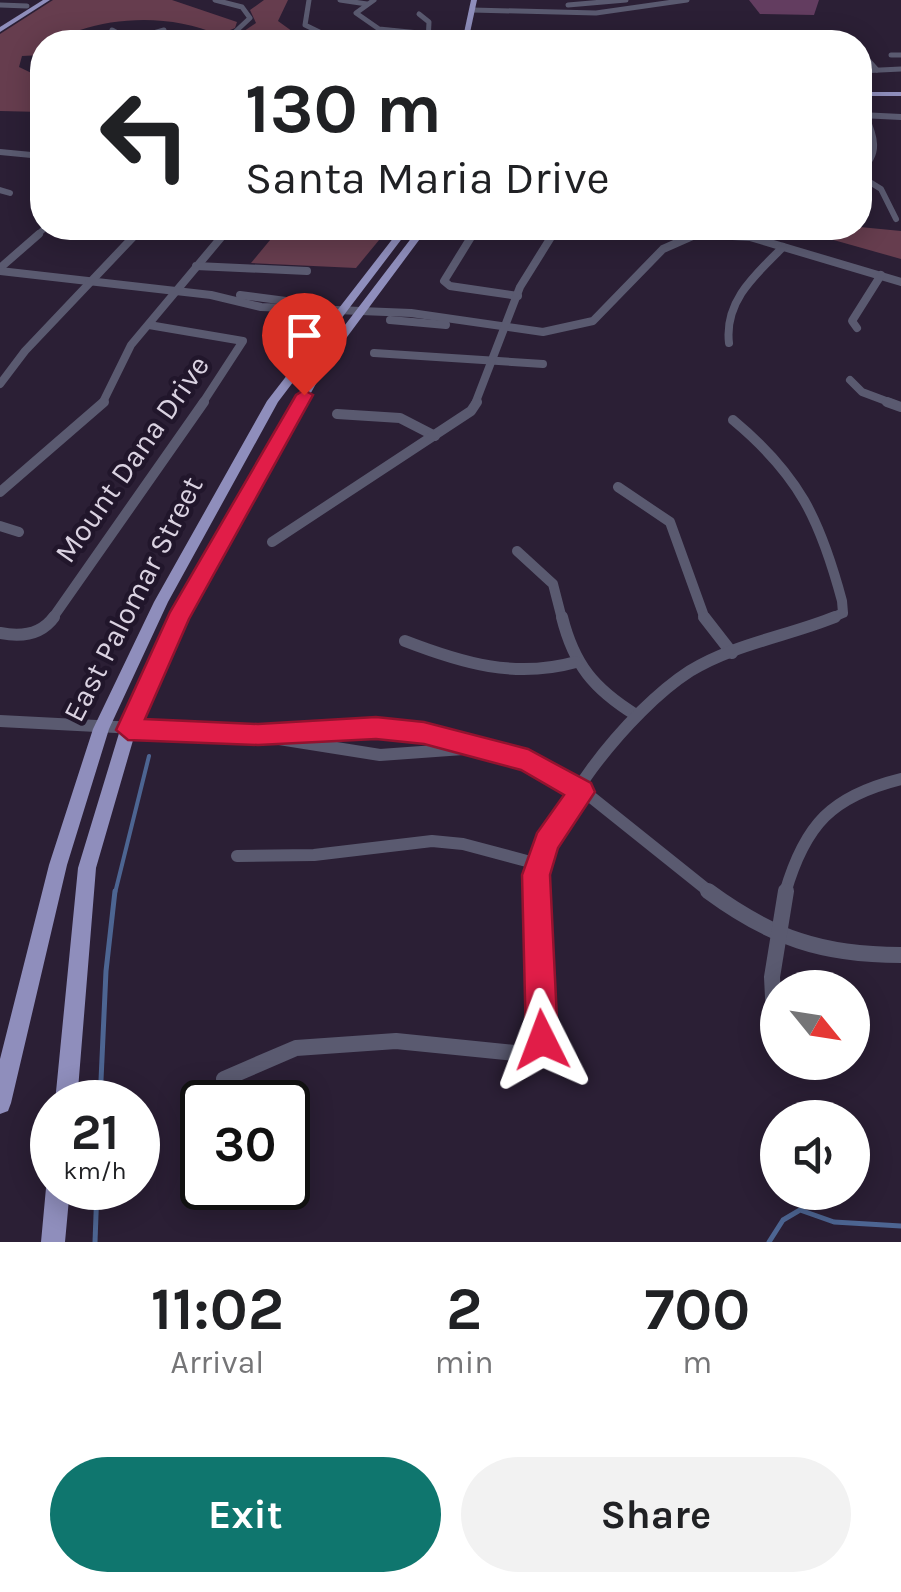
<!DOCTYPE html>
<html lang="en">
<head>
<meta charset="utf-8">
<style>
	:root { --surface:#fff; --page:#f2f2f2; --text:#202124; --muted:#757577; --accent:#0f766e }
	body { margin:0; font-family:Karla,sans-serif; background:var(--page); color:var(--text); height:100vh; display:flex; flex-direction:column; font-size:38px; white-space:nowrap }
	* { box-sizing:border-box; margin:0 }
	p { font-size:32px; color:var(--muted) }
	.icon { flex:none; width:55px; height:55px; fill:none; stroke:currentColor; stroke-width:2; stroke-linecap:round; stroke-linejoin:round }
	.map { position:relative; height:1242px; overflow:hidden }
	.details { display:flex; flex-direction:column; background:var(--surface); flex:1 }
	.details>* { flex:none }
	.hud { position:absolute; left:30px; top:30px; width:842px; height:210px; border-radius:40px; box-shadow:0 5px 25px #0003; background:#fff; color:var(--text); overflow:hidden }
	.needle { width:65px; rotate:120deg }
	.controls { position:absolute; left:760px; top:970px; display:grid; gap:20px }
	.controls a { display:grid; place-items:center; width:110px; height:110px; border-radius:50%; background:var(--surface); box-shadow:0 5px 25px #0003; font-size:50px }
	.speed { position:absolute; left:30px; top:1080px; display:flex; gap:20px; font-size:50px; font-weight:700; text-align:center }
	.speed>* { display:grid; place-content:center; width:130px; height:130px; border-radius:50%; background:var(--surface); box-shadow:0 5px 25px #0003; line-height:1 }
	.speed small { font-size:25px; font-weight:400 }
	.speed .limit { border:5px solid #111; border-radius:15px; background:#fff; color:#111 }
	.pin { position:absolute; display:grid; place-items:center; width:85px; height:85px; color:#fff; margin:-102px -42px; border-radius:50% 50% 50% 0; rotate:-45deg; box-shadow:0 0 10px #0007 }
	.pin .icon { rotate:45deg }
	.me { position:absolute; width:110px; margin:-55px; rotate:357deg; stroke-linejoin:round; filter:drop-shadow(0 0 8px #0008) }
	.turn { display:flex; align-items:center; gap:35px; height:210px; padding:0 50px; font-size:45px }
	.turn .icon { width:130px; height:130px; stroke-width:2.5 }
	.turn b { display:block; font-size:70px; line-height:85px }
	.eta { display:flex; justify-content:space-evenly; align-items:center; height:170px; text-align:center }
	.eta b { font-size:60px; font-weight:700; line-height:70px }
	.primary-button { display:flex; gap:20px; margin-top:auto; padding:20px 50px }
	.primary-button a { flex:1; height:115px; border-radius:60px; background:var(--accent); color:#fff; font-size:40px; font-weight:700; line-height:115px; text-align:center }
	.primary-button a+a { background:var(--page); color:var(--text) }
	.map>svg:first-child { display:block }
	.green { fill:#663d4e }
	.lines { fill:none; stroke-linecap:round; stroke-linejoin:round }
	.stream-far1 { stroke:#4d6592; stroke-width:4 }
	.stream { stroke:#4d6592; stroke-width:5 }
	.minor-far5 { stroke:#5a5a70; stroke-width:5 }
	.minor-far4 { stroke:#5a5a70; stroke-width:6 }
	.minor-far3 { stroke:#5a5a70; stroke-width:8 }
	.minor-far2 { stroke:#5a5a70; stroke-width:10 }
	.minor-far1 { stroke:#5a5a70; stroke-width:12 }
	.minor { stroke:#5a5a70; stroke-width:16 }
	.major { fill:#8f8ebc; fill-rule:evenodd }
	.wall { fill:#633d60 }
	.route { fill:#e11d48; stroke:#92132f; stroke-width:2.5 }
	.labels { text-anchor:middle; stroke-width:9; stroke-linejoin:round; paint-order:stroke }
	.street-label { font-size:30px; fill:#dad2e1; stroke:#21162b }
</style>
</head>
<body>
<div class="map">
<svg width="901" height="1242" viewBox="0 0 901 1242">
	<rect width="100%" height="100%" fill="#2b1f35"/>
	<g class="green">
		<path d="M53 0H172L237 22 235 28 218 35C177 16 122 16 80 30L78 36 94 42H42V55L22 56 19 67 42 78V112L0 111V34Z"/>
		<path d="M288 0 278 21 307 42H277L244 31 256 23 250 10 264 0Z"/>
		<path d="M860 227 901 231V259L791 228Z"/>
		<path d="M280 228H389L356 268 251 263Z"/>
	</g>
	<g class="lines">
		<path class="stream-far1" d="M115 893 149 756"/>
		<g class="stream">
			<path d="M100 1102 106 971 115 891"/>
			<path d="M95 1242 97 1188"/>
			<path d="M769 1242 783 1220 800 1210 834 1222 901 1226"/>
		</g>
		<g class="minor-far5">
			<path d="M309 0 305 25 340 42"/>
			<path d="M340 0 367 4"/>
			<path d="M374 0 356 13 379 29 429 34"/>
			<path d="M0 5 27 6"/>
			<path d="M568 5 626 0"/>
			<path d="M472 10 596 13 687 0"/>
			<path d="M419 14 429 22 428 42"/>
			<path d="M112 30 134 42"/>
			<path d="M234 33 267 42"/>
			<path d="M129 40 164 30"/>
			<path d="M205 42 234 33 250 18 242 7 215 0"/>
			<path d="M860 51 877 70"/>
			<path d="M891 55H901"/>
			<path d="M33 67H42"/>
			<path d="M860 71 901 69"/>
		</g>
		<g class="minor-far4">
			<path d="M860 115 901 117"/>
			<path d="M0 152 42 156"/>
			<path d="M860 170C881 155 875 136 865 115"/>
			<path d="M860 176 881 189 896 219"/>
			<path d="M0 190 10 193"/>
			<path d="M36 236 45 228"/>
			<path d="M133 236 141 228"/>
			<path d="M222 236 229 228"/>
			<path d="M471 236 476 228"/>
			<path d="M551 236 558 228"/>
			<path d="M692 236H734"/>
		</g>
		<g class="minor-far3">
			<path d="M473 234 444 281 450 286 518 296"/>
			<path d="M196 266 307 271"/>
			<path d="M0 268 39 234"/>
			<path d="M0 271 211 295 261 307 411 313 543 332 593 321 663 249 697 234 750 237 901 282"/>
			<path d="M240 295 286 301"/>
			<path d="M390 320 446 325"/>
			<path d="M149 325 243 341 202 404"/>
			<path d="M857 328 852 321 881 275"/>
			<path d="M729 343C724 301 756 274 783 247"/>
			<path d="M374 353 543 364"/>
			<path d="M850 380 862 392 894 404"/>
			<path d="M0 384 25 351 136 234"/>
			<path d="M102 404 131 345 224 234"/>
			<path d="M475 404 520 287 553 234"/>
		</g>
		<g class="minor-far2">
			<path d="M887 402 901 407"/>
			<path d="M337 414 400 418 435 436"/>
			<path d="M733 420C799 475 820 519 842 601L843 613 829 619"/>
			<path d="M618 487 670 522 705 619"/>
			<path d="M0 492 104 402"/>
			<path d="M0 526 19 532"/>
			<path d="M272 542 471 411 477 402"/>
			<path d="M517 551 553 584 562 619"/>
			<path d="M52 619 204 402"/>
		</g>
		<g class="minor-far1">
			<path d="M562 617C574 665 594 689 636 715"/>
			<path d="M704 617 732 653"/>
			<path d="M0 633C20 637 41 635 54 617"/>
			<path d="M405 641C462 663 515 679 576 662"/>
			<path d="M0 721 251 734 346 729 467 743 548 770 591 797 711 893"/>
			<path d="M273 738 380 755 463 749"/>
			<path d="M237 856 314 855 432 841 463 844 538 864"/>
			<path d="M534 893C540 820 629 710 690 671 734 644 788 636 835 617"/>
			<path d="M785 893C805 824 832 796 901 779"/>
		</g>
		<g class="minor">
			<path d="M708 891C772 938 822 955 901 955"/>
			<path d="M775 1037 772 977 786 891"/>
			<path d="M224 1079 296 1048 396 1041 525 1054 540 1046 535 891"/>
		</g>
		<g class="major">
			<path d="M43 0H50L0 32V27Z"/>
			<path d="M471 0H477L468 42H462Z"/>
			<rect x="860" y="92" width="41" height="4"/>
			<path d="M401 228H410L278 402 168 602 109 729 67 865 11 1103 8 1111 0 1114V1059L49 865 93 729 154 602 267 401Z"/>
			<path d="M419 228H428L327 364 185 619 136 730 96 868 77 1102H55L78 868 120 730 173 614 316 363Z"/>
			<path d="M52 1178V1188H70L65 1242H41L46 1188Z"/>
		</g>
	</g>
	<path class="wall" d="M749 0H819L814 15 760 14Z"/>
	<path class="route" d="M304 390 313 395 189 619 145 719 258 724 376 717 424 722 528 749 591 783 595 792 558 848 550 875 558 1040 553 1052 542 1057 531 1052 526 1040 522 875 537 833 564 795 521 770 424 744 376 739 258 745 128 740 116 730 170 612 296 395Z"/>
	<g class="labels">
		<g class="street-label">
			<text transform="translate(132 459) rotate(-55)" y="10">Mount Dana Drive</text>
			<text transform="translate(133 599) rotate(-63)" y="10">East Palomar Street</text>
		</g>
	</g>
</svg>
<div class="controls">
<a><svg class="needle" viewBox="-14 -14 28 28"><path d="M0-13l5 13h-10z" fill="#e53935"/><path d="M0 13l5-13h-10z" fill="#757577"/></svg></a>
<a><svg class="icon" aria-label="sound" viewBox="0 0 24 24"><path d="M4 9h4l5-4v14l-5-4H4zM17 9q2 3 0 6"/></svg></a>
</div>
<div class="speed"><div>21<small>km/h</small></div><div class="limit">30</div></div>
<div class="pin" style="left:304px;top:395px;background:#d93025"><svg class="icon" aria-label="arrive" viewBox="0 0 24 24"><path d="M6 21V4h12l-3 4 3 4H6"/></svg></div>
<svg class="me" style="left:542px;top:1040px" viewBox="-20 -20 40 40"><path d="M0-17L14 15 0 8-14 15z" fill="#e11d48" stroke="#fff" stroke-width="4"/></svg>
<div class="hud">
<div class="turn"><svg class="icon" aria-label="left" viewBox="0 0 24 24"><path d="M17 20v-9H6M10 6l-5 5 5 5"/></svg><div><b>130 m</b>Santa Maria Drive</div></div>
</div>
</div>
<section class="details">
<div class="eta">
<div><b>11:02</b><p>Arrival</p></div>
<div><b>2</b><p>min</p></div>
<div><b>700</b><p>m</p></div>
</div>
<div class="primary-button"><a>Exit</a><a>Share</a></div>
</section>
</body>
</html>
